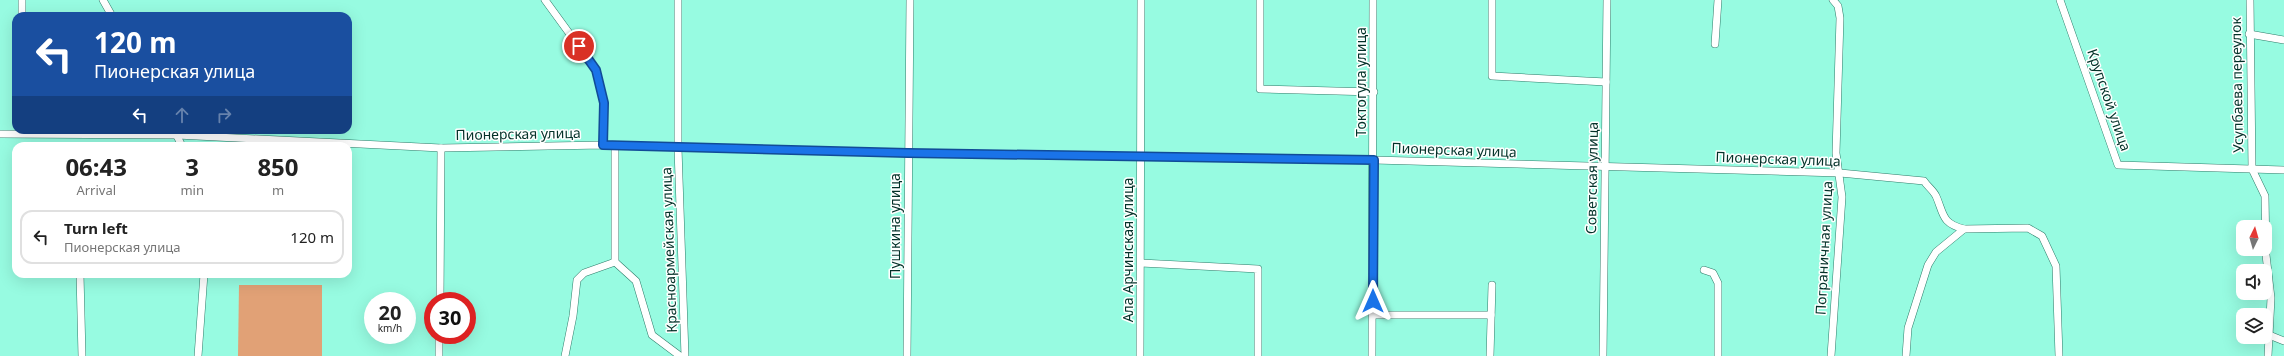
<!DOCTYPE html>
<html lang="en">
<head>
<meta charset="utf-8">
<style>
	:root { --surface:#fff; --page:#f2f2f2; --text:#222; --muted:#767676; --line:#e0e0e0 }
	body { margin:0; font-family:"Noto Sans",sans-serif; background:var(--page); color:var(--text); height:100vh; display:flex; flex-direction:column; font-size:15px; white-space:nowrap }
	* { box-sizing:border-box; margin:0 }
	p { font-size:13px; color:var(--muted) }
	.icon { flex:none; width:22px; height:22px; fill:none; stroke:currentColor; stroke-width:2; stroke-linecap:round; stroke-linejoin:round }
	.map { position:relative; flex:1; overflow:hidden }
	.side { position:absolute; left:12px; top:142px; width:340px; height:136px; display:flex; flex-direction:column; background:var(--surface); border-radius:12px; box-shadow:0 4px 16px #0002 }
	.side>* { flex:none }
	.top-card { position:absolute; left:12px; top:12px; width:340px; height:122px; border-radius:12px; box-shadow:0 4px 16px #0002; background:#1a4fa0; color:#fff; overflow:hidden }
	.needle { width:26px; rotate:5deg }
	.fabs { position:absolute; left:2236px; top:220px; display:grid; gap:8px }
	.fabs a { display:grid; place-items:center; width:36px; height:36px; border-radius:8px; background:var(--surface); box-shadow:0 4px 16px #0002; font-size:20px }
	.speed { position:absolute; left:364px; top:292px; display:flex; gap:8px; font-size:20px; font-weight:700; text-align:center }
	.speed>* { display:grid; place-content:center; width:52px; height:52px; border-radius:50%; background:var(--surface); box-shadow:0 4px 16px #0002; line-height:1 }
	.speed small { font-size:10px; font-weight:400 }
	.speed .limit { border:6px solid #d22; background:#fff; color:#111 }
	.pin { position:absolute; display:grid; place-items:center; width:34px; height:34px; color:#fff; margin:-17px; border:2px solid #fff; border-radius:50%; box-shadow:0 1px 4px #0007 }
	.me { position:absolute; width:44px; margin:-22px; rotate:0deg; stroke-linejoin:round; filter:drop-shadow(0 0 3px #0008) }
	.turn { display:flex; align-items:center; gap:14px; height:84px; padding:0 16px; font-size:18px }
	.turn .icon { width:52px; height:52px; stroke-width:2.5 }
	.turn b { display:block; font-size:28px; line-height:34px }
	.lanes { display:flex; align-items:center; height:38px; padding:0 16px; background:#0003; justify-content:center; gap:20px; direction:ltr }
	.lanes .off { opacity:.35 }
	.eta { display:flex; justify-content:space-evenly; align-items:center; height:68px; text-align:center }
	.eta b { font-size:24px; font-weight:700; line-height:28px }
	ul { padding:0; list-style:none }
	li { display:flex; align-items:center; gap:12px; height:54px; margin:0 8px 6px; padding:0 8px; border:2px solid var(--line); border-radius:12px }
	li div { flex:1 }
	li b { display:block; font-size:15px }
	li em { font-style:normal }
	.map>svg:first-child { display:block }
	.green { fill:#e1a176 }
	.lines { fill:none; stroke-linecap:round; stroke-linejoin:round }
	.street-casing { stroke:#2e7d6a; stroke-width:8 }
	.street { stroke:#fff; stroke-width:7 }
	.route-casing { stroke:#114b97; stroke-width:10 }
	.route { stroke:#1a73e8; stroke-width:7 }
	.labels { text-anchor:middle; stroke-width:3; stroke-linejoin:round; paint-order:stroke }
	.street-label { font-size:14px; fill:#033229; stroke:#fff }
</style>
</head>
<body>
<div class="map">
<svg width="2284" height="356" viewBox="0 0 2284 356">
	<rect width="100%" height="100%" fill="#97fbe1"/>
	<path class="green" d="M239 285H322V356H238Z"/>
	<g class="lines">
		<defs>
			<g id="street">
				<path d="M22 0V16"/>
				<path d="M103 0 112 16"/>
				<path d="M545 0 596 70 604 103 603 145"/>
				<path d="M678 0V148L685 356"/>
				<path d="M1260 0V89L1374 92"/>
				<path d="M1492 0V76L1606 82"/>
				<path d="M2060 0 2118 165 2284 170"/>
				<path d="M2250 0 2252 169 2265 196 2266 255 2271 298 2268 356"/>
				<path d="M2249 34 2284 40"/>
				<path d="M1715 44 1718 0"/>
				<path d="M174 130 182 146"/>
				<path d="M0 134 177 135 441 148 603 145 908 153 1374 160 1840 173 1924 181C1927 186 1933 190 1936 196 1944 214 1941 223 1964 229"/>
				<path d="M615 146V262L636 281 652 335 680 356"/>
				<path d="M1141 263 1258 269V356"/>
				<path d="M1704 270 1713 273 1718 283V356"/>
				<path d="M80 274 82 356"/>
				<path d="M440 301 441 148"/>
				<path d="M1373 315H1491"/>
				<path d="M2269 335 2284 341"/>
				<path d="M198 356 204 274"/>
				<path d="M439 356V335"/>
				<path d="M565 356 573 316 577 280 584 273 615 262"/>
				<path d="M907 356 910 0"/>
				<path d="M1140 356 1141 0"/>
				<path d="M1372 356 1373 0"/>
				<path d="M1490 356 1492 285"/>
				<path d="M1603 356 1607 0"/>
				<path d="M1831 356 1842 197 1836 153 1840 18 1838 6 1833 0"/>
				<path d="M1906 356 1908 328 1928 265 1936 252 1964 229 2028 228 2042 236 2056 266 2059 356"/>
			</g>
		</defs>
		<use href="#street" class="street-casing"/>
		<use href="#street" class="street"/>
	</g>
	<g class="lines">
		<defs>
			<path id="route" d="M579 46 596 70 604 103 603 145 908 153 1374 160 1373 301"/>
		</defs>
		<use href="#route" class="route-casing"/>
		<use href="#route" class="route"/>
	</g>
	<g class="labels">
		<g class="street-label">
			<text transform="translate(1361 82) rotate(-90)" y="5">Токтогула улица</text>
			<text transform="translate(2237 85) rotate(-91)" y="5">Усупбаева переулок</text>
			<text transform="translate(2109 100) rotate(71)" y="5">Крупской улица</text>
			<text transform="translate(518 134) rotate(-1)" y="5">Пионерская улица</text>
			<text transform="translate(1454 150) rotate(2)" y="5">Пионерская улица</text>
			<text transform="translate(1778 159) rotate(2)" y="5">Пионерская улица</text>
			<text transform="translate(1592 178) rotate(-89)" y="5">Советская улица</text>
			<text transform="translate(895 226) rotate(-90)" y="5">Пушкина улица</text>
			<text transform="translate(1824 248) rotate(-87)" y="5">Пограничная улица</text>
			<text transform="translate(669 250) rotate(-92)" y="5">Красноармейская улица</text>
			<text transform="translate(1128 250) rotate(-90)" y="5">Ала Арчинская улица</text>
		</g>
	</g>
</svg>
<div class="fabs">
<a><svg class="needle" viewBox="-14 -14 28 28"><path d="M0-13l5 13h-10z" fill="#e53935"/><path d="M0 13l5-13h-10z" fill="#767676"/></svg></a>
<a><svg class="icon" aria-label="sound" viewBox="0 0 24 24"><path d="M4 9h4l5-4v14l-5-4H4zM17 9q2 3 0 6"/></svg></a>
<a><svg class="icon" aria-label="layers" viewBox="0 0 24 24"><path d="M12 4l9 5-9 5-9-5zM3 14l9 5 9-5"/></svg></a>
</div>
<div class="speed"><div>20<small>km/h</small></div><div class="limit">30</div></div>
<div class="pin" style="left:579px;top:46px;background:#d93025"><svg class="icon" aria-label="arrive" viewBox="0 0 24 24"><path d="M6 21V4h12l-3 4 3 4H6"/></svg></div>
<svg class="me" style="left:1373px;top:301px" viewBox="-20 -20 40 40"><path d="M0-17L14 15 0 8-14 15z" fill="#1a73e8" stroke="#fff" stroke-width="4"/></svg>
<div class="top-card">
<div class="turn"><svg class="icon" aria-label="left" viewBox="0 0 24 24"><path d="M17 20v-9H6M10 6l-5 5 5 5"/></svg><div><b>120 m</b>Пионерская улица</div></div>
<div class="lanes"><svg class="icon" aria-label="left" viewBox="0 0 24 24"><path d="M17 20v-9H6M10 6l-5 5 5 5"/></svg><svg class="icon off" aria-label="ahead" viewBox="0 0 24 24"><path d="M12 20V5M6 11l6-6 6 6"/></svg><svg class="icon off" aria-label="right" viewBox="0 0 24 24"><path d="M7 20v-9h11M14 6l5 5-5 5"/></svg></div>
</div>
<section class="side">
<div class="eta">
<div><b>06:43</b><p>Arrival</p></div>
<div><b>3</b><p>min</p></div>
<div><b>850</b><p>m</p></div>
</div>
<ul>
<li><svg class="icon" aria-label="left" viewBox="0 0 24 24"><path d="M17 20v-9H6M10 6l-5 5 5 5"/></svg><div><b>Turn left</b><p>Пионерская улица</p></div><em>120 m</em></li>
</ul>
</section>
</div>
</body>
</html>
